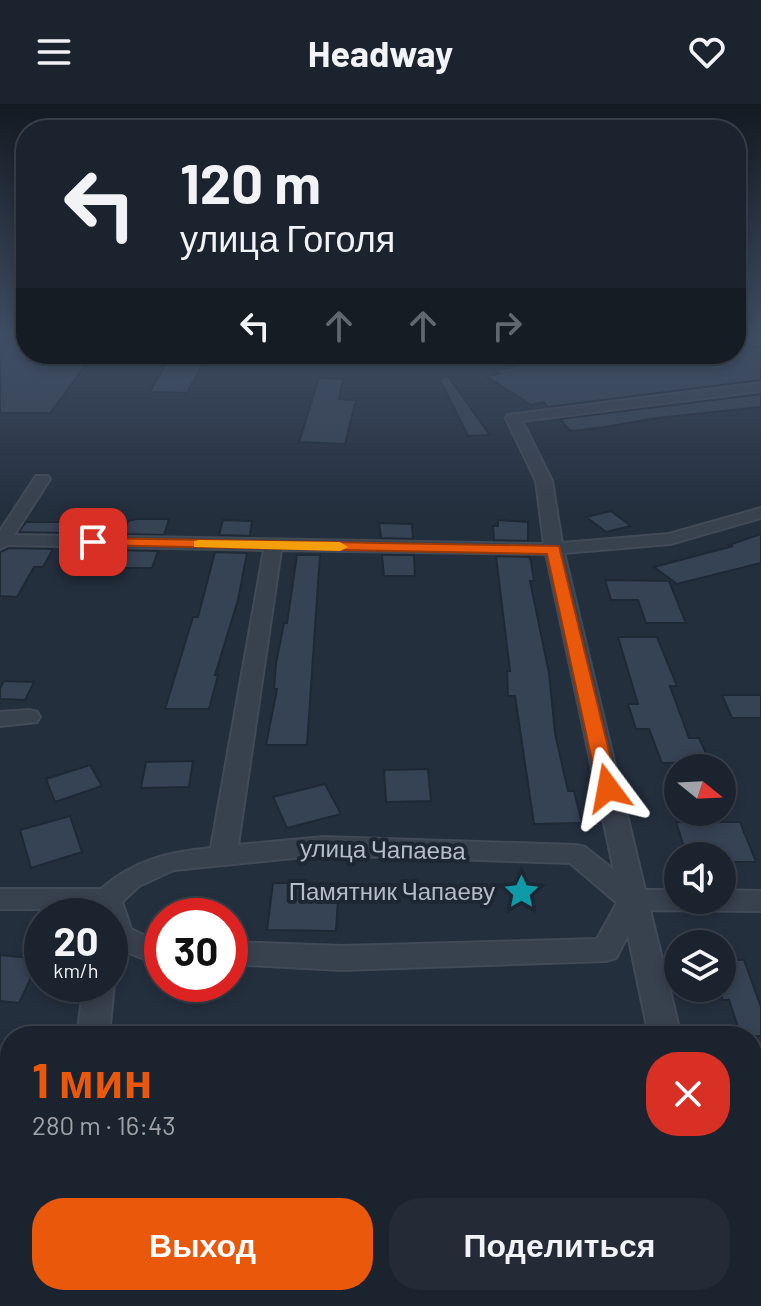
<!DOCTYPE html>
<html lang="ru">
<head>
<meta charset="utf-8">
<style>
	:root { --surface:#1b232e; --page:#242b36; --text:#f1f3f6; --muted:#a0a4aa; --line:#39404a; --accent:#ea580c }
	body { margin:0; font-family:Barlow,sans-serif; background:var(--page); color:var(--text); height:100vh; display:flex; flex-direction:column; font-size:30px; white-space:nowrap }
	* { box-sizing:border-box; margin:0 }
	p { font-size:26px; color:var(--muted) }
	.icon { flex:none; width:44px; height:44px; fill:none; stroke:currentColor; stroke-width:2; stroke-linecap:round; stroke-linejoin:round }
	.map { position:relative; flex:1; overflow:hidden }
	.sheet { position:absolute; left:0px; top:922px; width:762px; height:280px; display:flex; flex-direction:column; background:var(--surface); border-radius:32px 32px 0 0; box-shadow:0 4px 12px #0003,0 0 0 2px var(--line) }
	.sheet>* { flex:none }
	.top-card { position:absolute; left:16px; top:16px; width:730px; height:244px; border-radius:32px; box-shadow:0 4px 12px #0003,0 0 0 2px var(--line); background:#1b232e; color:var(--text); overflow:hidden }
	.needle { width:52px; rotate:108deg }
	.fabs { position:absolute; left:664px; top:650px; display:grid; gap:16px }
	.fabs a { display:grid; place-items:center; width:72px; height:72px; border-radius:50%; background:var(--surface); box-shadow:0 4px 12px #0003,0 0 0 2px var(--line); font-size:40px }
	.speed { position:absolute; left:24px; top:794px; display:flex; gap:16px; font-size:40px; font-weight:700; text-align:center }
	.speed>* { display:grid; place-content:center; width:104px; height:104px; border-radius:50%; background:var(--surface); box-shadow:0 4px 12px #0003,0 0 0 2px var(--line); line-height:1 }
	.speed small { font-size:20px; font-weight:400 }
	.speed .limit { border:12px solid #d22; background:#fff; color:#111 }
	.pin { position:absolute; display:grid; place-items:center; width:68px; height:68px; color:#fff; margin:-34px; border-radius:16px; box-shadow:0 4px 12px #0006 }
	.me { position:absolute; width:88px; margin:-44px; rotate:347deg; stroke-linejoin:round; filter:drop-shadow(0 0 6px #0008) }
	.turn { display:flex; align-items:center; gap:28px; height:168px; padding:0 32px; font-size:36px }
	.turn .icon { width:104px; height:104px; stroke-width:2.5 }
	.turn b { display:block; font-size:56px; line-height:68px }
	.lanes { display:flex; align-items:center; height:76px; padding:0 32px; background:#0003; justify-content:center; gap:40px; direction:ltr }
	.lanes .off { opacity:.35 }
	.round { display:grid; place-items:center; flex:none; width:84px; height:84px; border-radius:32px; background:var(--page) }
	.overview { display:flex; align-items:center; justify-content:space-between; height:136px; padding:0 32px }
	h1 { font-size:48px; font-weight:700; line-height:60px; color:var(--accent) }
	.button { display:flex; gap:16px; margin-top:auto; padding:16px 32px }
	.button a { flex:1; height:92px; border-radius:32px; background:var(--accent); color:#fff; font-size:32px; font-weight:700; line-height:92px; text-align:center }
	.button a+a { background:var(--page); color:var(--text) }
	header { display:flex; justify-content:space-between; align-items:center; height:104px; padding:0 32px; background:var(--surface); font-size:36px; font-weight:700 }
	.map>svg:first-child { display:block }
	.building { fill:#364354; stroke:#1f2835; stroke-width:2 }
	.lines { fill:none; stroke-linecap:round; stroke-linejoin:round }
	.minor-casing { stroke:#414a57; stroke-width:4 }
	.minor { fill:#38414e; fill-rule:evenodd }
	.route { fill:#ea580c; stroke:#983908; stroke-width:2 }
	.slow { fill:#f59e0b }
	.labels { text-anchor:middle; stroke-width:8; stroke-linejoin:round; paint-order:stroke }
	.near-street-label { font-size:24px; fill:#b4bcc9; stroke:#1d2633 }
	.near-poi-label { font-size:24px; fill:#b4bcc9; stroke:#1d2633; text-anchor:end }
</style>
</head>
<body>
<header><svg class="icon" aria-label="menu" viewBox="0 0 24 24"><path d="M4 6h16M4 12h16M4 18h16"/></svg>Headway<svg class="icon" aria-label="heart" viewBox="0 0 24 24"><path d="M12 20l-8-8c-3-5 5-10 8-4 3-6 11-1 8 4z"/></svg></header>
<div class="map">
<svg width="761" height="1202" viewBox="0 0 761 1202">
	<rect width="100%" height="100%" fill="#242f3e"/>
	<g class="building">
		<path d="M736 239 761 244V276L548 303 544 298 531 301 486 272 499 270 494 266 593 250H736Z"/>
		<path d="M0 240H26V257L88 258 50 309H0Z"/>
		<path d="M167 258 203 259 187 289 150 288Z"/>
		<path d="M447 271 490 331 468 332 440 276Z"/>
		<path d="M319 274 343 275 339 295 356 296 345 340 299 338Z"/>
		<path d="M761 290V303L657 314 599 324 570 327 560 315Z"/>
		<path d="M611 407 631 422 606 428 586 413Z"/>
		<path d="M137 415H169L164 431 123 430 128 417Z"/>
		<path d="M223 416 252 417 250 432 219 431Z"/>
		<path d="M498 416 528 418V437L494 436 493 422H498Z"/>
		<path d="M26 418H68L62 429 19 428Z"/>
		<path d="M379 419 412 420 413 435 381 434Z"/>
		<path d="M761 430V459L677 480 654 463 733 442 729 441Z"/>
		<path d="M9 444 53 445 43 463H34L17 493 0 492V448Z"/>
		<path d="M116 446 158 447 152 464H109Z"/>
		<path d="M215 448 247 449 238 496 215 571H218L209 605H165L193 513H198Z"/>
		<path d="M297 451H320L307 641H266L277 585H274L276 559 284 519H287Z"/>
		<path d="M382 451H414L415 472H384Z"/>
		<path d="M496 452 529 453 531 457 534 477H530L549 569 555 629 568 687H574L582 719 534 720 515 592H508L507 567H510Z"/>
		<path d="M605 476 669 477 686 519H646L638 496H611Z"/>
		<path d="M618 533H657L677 582H670L689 634H699L710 658 662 659 649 625H636L628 600H638Z"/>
		<path d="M4 577 34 578 25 596 0 595V584Z"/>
		<path d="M722 591H761V614H732Z"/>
		<path d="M193 657 189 683 141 684 146 658Z"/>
		<path d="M90 661 102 682 55 698 46 675Z"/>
		<path d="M428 665 431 697 386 698 384 666Z"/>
		<path d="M325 680 341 710 287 724 273 693Z"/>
		<path d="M70 712 82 748 31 764 20 726Z"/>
		<path d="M676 718H740L756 758H722V752H687Z"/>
		<path d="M273 779H339L336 827 267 826Z"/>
		<path d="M0 851 40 855 19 899 0 897Z"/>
		<path d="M722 856H744L761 903V932H741L729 896H722Z"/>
	</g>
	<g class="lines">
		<defs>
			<g id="minor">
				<path d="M751 236H761V240L753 239Z"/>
				<path d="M761 279V287L522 317 552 377 562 439 669 430 761 404V414L670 440 564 449 645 786H678V796H722V786L761 787V807L650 806 681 932H649L628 831 616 854 606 857 342 866 230 860V838L342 842 597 835 617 799 570 759 323 751 174 766 139 782 122 798 131 825 150 834 162 835V857L147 856 126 848 120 859 110 862V812H99L96 805H0V785H101C134 756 169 748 211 744L264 446 8 441 0 445V427L36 372H48L50 375 14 431 544 440 536 377 506 314 508 311ZM281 446 546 450 614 766 585 743 576 741 323 733 238 741Z"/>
				<path d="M29 606 37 608 40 613 37 618 0 622V608Z"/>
				<path d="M110 872 114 880 109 932H77L84 880H110Z"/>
				<path d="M46 1192H84L83 1202H45Z"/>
				<path d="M710 1192H748L751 1202H713Z"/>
			</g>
		</defs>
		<use href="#minor" class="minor-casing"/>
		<use href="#minor" class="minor"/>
	</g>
	<linearGradient id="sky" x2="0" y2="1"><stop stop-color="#141a22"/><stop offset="0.58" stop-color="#3f4d63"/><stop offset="1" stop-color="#3f4d63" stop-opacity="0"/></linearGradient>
	<rect width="761" height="404" fill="url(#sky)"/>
	<path class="route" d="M93 434 559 442 618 684 608 691 598 684 547 450 88 441 86 438Z"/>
	<path class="slow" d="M199 436 340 438 348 443 340 447 194 443V437Z"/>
	<defs>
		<symbol id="sight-bare" viewBox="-9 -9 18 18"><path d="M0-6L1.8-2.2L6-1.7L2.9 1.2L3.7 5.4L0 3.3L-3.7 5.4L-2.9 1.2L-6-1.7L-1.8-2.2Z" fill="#0f9aa8" stroke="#1d2633" stroke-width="2.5" paint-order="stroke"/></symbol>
	</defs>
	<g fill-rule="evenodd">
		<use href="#sight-bare" x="496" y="762" width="51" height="51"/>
	</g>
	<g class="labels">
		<g class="near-street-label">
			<text transform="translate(383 746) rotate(1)" y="8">улица Чапаева</text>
		</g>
		<g class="near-poi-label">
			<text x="495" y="796">Памятник Чапаеву</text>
		</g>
	</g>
</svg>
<div class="fabs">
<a><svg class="needle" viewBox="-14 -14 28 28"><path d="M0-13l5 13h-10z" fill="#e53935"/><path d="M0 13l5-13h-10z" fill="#a0a4aa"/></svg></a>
<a><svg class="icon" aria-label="sound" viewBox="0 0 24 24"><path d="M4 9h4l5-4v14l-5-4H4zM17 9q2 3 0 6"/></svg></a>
<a><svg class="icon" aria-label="layers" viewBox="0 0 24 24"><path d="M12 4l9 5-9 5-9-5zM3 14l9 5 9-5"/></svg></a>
</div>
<div class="speed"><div>20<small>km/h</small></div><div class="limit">30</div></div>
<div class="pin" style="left:93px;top:438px;background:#d93025"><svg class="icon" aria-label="arrive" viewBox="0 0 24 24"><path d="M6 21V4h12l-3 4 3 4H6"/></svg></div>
<svg class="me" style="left:608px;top:684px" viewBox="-20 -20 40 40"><path d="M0-17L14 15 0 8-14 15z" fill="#ea580c" stroke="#fff" stroke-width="4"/></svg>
<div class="top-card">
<div class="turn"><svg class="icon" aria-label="left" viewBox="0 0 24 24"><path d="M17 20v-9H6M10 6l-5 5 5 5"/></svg><div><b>120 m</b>улица Гоголя</div></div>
<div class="lanes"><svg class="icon" aria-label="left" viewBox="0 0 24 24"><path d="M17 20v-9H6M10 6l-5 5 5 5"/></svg><svg class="icon off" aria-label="ahead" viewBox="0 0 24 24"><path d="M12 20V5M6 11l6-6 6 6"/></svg><svg class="icon off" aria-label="ahead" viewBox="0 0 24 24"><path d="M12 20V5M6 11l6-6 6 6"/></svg><svg class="icon off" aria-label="right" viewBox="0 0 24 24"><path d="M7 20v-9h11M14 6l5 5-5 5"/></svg></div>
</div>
<section class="sheet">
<div class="overview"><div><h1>1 мин</h1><p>280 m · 16:43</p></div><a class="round" style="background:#d93025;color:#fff"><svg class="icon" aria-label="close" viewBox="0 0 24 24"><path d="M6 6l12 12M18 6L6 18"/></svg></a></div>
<div class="button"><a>Выход</a><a>Поделиться</a></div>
</section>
</div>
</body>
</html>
